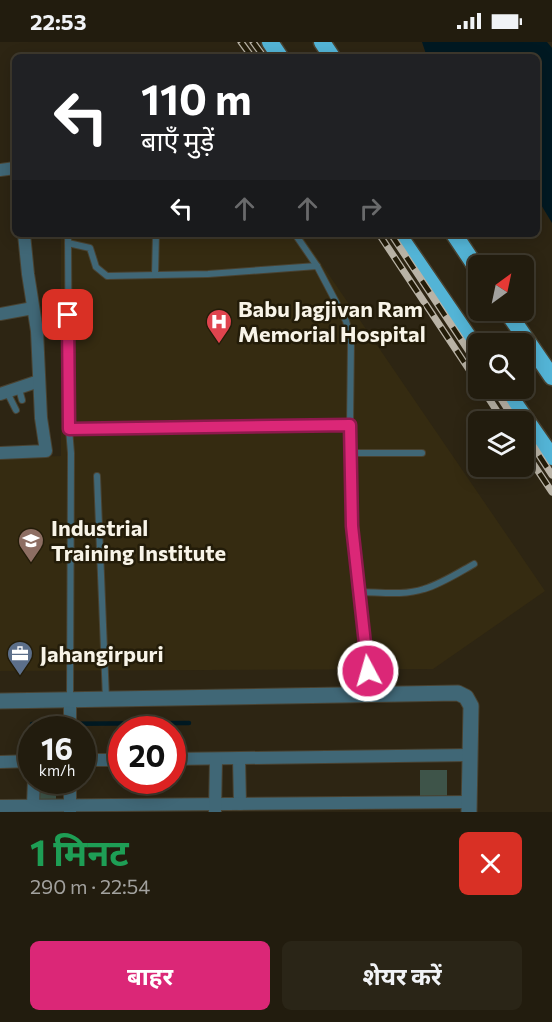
<!DOCTYPE html>
<html lang="hi">
<head>
<meta charset="utf-8">
<style>
	:root { --surface:#221c0e; --page:#2a2517; --text:#f1f3f6; --muted:#a2a19e; --line:#3f3a2e; --accent:#db2777 }
	body { margin:0; font-family:Commissioner,"Noto Sans Devanagari",sans-serif; background:var(--page); color:var(--text); height:100vh; display:flex; flex-direction:column; font-size:22px; white-space:nowrap }
	* { box-sizing:border-box; margin:0 }
	p { font-size:20px; color:var(--muted) }
	.icon { flex:none; width:33px; height:33px; fill:none; stroke:currentColor; stroke-width:2; stroke-linecap:round; stroke-linejoin:round }
	.map { position:relative; height:770px; overflow:hidden }
	.side { display:flex; flex-direction:column; background:var(--surface); flex:1 }
	.side>* { flex:none }
	.top-card { position:absolute; left:12px; top:12px; width:528px; height:183px; border-radius:9px; box-shadow:0 3px 15px #0003,0 0 0 2px var(--line); background:#202124; color:#fff; overflow:hidden }
	.needle { width:39px; rotate:33deg }
	.controls { position:absolute; left:468px; top:213px; display:grid; gap:12px }
	.controls a { display:grid; place-items:center; width:66px; height:66px; border-radius:9px; background:var(--surface); box-shadow:0 3px 15px #0003,0 0 0 2px var(--line); font-size:30px }
	.speed { position:absolute; left:18px; top:674px; display:flex; gap:12px; font-size:30px; font-weight:700; text-align:center }
	.speed>* { display:grid; place-content:center; width:78px; height:78px; border-radius:50%; background:var(--surface); box-shadow:0 3px 15px #0003,0 0 0 2px var(--line); line-height:1 }
	.speed small { font-size:15px; font-weight:400 }
	.speed .limit { border:9px solid #d22; background:#fff; color:#111 }
	.pin { position:absolute; display:grid; place-items:center; width:51px; height:51px; color:#fff; margin:-26px; border-radius:12px; box-shadow:0 3px 9px #0006 }
	.me { position:absolute; width:66px; margin:-33px; rotate:354deg; stroke-linejoin:round; filter:drop-shadow(0 0 4px #0008) }
	.turn { display:flex; align-items:center; gap:21px; height:126px; padding:0 30px; font-size:27px }
	.turn .icon { width:78px; height:78px; stroke-width:2.5 }
	.turn b { display:block; font-size:42px; line-height:51px }
	.lanes { display:flex; align-items:center; height:57px; padding:0 30px; background:#0003; justify-content:center; gap:30px; direction:ltr }
	.lanes .off { opacity:.35 }
	.round { display:grid; place-items:center; flex:none; width:63px; height:63px; border-radius:9px; background:var(--page) }
	.head { display:flex; align-items:center; justify-content:space-between; height:102px; padding:0 30px }
	h1 { font-size:36px; font-weight:700; line-height:45px; color:#1e9e55 }
	.primary-button { display:flex; gap:12px; margin-top:auto; padding:12px 30px }
	.primary-button a { flex:1; height:69px; border-radius:9px; background:var(--accent); color:#fff; font-size:24px; font-weight:700; line-height:69px; text-align:center }
	.primary-button a+a { background:var(--page); color:var(--text) }
	.status { display:flex; justify-content:space-between; align-items:center; height:42px; padding:0 30px; background:var(--surface); direction:ltr }
	.status svg { height:16px; fill:currentColor }
	.map>svg:first-child { display:block }
	.built { fill:#352b11 }
	.green { fill:#3e5449 }
	.water { fill:#001922 }
	.lines { fill:none; stroke-linecap:round; stroke-linejoin:round }
	.stream { stroke:#001922; stroke-width:4.5 }
	.service-casing { stroke:#494231; stroke-width:8 }
	.minor-casing { stroke:#494231; stroke-width:14 }
	.tertiary-casing { stroke:#494231; stroke-width:17 }
	.trunk-casing { stroke:#494231; stroke-width:19 }
	.service { stroke:#406776; stroke-width:6 }
	.minor { stroke:#406776; stroke-width:12 }
	.tertiary { stroke:#406776; stroke-width:15 }
	.trunk { stroke:#53b4d6; stroke-width:16 }
	.rail-casing { stroke:#b9b3a6; stroke-width:7 }
	.rail { stroke:#231c09; stroke-width:4.5; stroke-dasharray:14; stroke-linecap:butt }
	.route-casing { stroke:#8e194d; stroke-width:15 }
	.route { stroke:#db2777; stroke-width:10 }
	.labels { text-anchor:middle; stroke-width:5; stroke-linejoin:round; paint-order:stroke }
	.poi-label { font-size:22px; font-weight:bold; fill:#f8f4e8; stroke:#231c09; text-anchor:start }
</style>
</head>
<body>
<div class="status"><b>22:53</b><svg viewBox="0 0 49 12"><path d="M0 12V9h3v3zM5 12V6h3v6zM10 12V3h3v9zM15 12V0h3v12zM26 1h20v11H26zM47 4h2v5h-2z"/></svg></div>
<div class="map">
<svg width="552" height="770" viewBox="0 0 552 770">
	<rect width="100%" height="100%" fill="#2d2513"/>
	<path class="built" d="M61 192H301L545 549 433 627 0 629V416L61 414Z"/>
	<g class="green">
		<rect x="420" y="728" width="27" height="29"/>
		<path d="M39 738H56V758H38Z"/>
	</g>
	<path class="water" d="M422 0H547L552 6V181L537 156V15H427Z"/>
	<g class="lines">
		<path class="stream" d="M32 682 189 681"/>
		<defs>
			<g id="service">
				<path d="M68 192 69 387 71 411 70 656"/>
				<path d="M295 192 317 224 346 279 351 299 350 383 352 485 370 650"/>
				<path d="M68 201 90 206 96 225 107 234 208 232 317 224"/>
				<path d="M155 233 156 192"/>
				<path d="M19 347 22 358"/>
				<path d="M7 350 16 368"/>
				<path d="M69 387 350 383"/>
				<path d="M351 411H422"/>
				<path d="M97 434 106 657"/>
				<path d="M358 550C379 550 403 554 424 547 441 542 458 531 474 522"/>
			</g>
			<g id="minor">
				<path d="M0 128 15 126"/>
				<path d="M0 272 33 266"/>
				<path d="M0 352 39 339"/>
				<path d="M0 411 46 409 41 376 37 289 28 232 24 192"/>
				<path d="M70 658V687"/>
				<path d="M239 716 240 762"/>
				<path d="M172 717 469 713"/>
				<path d="M82 718H122"/>
				<path d="M0 720 32 719"/>
				<path d="M70 738V770"/>
				<path d="M33 763 34 738"/>
				<path d="M0 764 469 760"/>
				<path d="M215 769 216 717"/>
			</g>
			<path id="tertiary" d="M0 659 458 651 466 655 471 664 469 770"/>
			<g id="trunk">
				<path d="M270 0 280 15"/>
				<path d="M322 0 332 15"/>
				<path d="M398 192 478 309"/>
				<path d="M454 192 478 228"/>
				<path d="M506 268 552 335"/>
				<path d="M504 346 552 415"/>
			</g>
		</defs>
		<use href="#service" class="service-casing"/>
		<use href="#minor" class="minor-casing"/>
		<use href="#tertiary" class="tertiary-casing"/>
		<use href="#trunk" class="trunk-casing"/>
		<use href="#service" class="service"/>
		<use href="#minor" class="minor"/>
		<use href="#tertiary" class="tertiary"/>
		<use href="#trunk" class="trunk"/>
		<defs>
			<g id="rail">
				<path d="M241 0 252 15"/>
				<path d="M253 0 264 15"/>
				<path d="M379 192 478 341"/>
				<path d="M391 192 478 323"/>
				<path d="M482 346 504 380"/>
				<path d="M494 346 516 380"/>
				<path d="M524 390 552 433"/>
				<path d="M524 408 552 450"/>
			</g>
		</defs>
		<use href="#rail" class="rail-casing"/>
		<use href="#rail" class="rail"/>
	</g>
	<g class="lines">
		<defs>
			<path id="route" d="M68 273 69 387 350 383 352 484 368 629"/>
		</defs>
		<use href="#route" class="route-casing"/>
		<use href="#route" class="route"/>
	</g>
	<defs>
		<symbol id="hospital-pin" viewBox="-11 -11 22 30"><path d="M0 17L-7.5 6A9.5 9.5 0 1 1 7.5 6Z" fill="#e0444e" stroke="#231c09"/><path d="M-5-5h3v3.5h4V-5h3V5h-3V1.5h-4V5h-3Z" fill="#fff"/></symbol>
		<symbol id="university-pin" viewBox="-11 -11 22 30"><path d="M0 17L-7.5 6A9.5 9.5 0 1 1 7.5 6Z" fill="#8d6e63" stroke="#231c09"/><path d="M0-5L7-2L0 1L-7-2ZM-4 1L0 2.5L4 1V4Q0 6-4 4Z" fill="#fff"/></symbol>
		<symbol id="office-pin" viewBox="-11 -11 22 30"><path d="M0 17L-7.5 6A9.5 9.5 0 1 1 7.5 6Z" fill="#5c6f8a" stroke="#231c09"/><path d="M-6-3h4V-5.5h4V-3h4V5H-6ZM-1-4.5V-3h2v-1.5ZM-6 0V1H6V0Z" fill="#fff"/></symbol>
	</defs>
	<g fill-rule="evenodd">
		<use href="#hospital-pin" x="204" y="265" width="30" height="40"/>
		<use href="#university-pin" x="16" y="484" width="30" height="40"/>
		<use href="#office-pin" x="5" y="597" width="30" height="40"/>
	</g>
	<g class="labels">
		<g class="poi-label">
			<text x="238" y="275">Babu Jagjivan Ram<tspan x="238" dy="25">Memorial Hospital</tspan></text>
			<text x="51" y="494">Industrial<tspan x="51" dy="25">Training Institute</tspan></text>
			<text x="40" y="620">Jahangirpuri</text>
		</g>
	</g>
</svg>
<div class="controls">
<a><svg class="needle" viewBox="-14 -14 28 28"><path d="M0-13l5 13h-10z" fill="#e53935"/><path d="M0 13l5-13h-10z" fill="#a2a19e"/></svg></a>
<a><svg class="icon" aria-label="search" viewBox="0 0 24 24"><circle cx="10" cy="10" r="6"/><path d="M15 15l6 6"/></svg></a>
<a><svg class="icon" aria-label="layers" viewBox="0 0 24 24"><path d="M12 4l9 5-9 5-9-5zM3 14l9 5 9-5"/></svg></a>
</div>
<div class="speed"><div>16<small>km/h</small></div><div class="limit">20</div></div>
<div class="pin" style="left:68px;top:273px;background:#d93025"><svg class="icon" aria-label="arrive" viewBox="0 0 24 24"><path d="M6 21V4h12l-3 4 3 4H6"/></svg></div>
<svg class="me" style="left:368px;top:629px" viewBox="-20 -20 40 40"><circle r="17" fill="#db2777" stroke="#fff" stroke-width="3"/><path d="M0-11L8 9 0 5-8 9z" fill="#fff"/></svg>
<div class="top-card">
<div class="turn"><svg class="icon" aria-label="left" viewBox="0 0 24 24"><path d="M17 20v-9H6M10 6l-5 5 5 5"/></svg><div><b>110 m</b>बाएँ मुड़ें</div></div>
<div class="lanes"><svg class="icon" aria-label="left" viewBox="0 0 24 24"><path d="M17 20v-9H6M10 6l-5 5 5 5"/></svg><svg class="icon off" aria-label="ahead" viewBox="0 0 24 24"><path d="M12 20V5M6 11l6-6 6 6"/></svg><svg class="icon off" aria-label="ahead" viewBox="0 0 24 24"><path d="M12 20V5M6 11l6-6 6 6"/></svg><svg class="icon off" aria-label="right" viewBox="0 0 24 24"><path d="M7 20v-9h11M14 6l5 5-5 5"/></svg></div>
</div>
</div>
<section class="side">
<div class="head"><div><h1>1 मिनट</h1><p>290 m · 22:54</p></div><a class="round" style="background:#d93025;color:#fff"><svg class="icon" aria-label="close" viewBox="0 0 24 24"><path d="M6 6l12 12M18 6L6 18"/></svg></a></div>
<div class="primary-button"><a>बाहर</a><a>शेयर करें</a></div>
</section>
</body>
</html>
